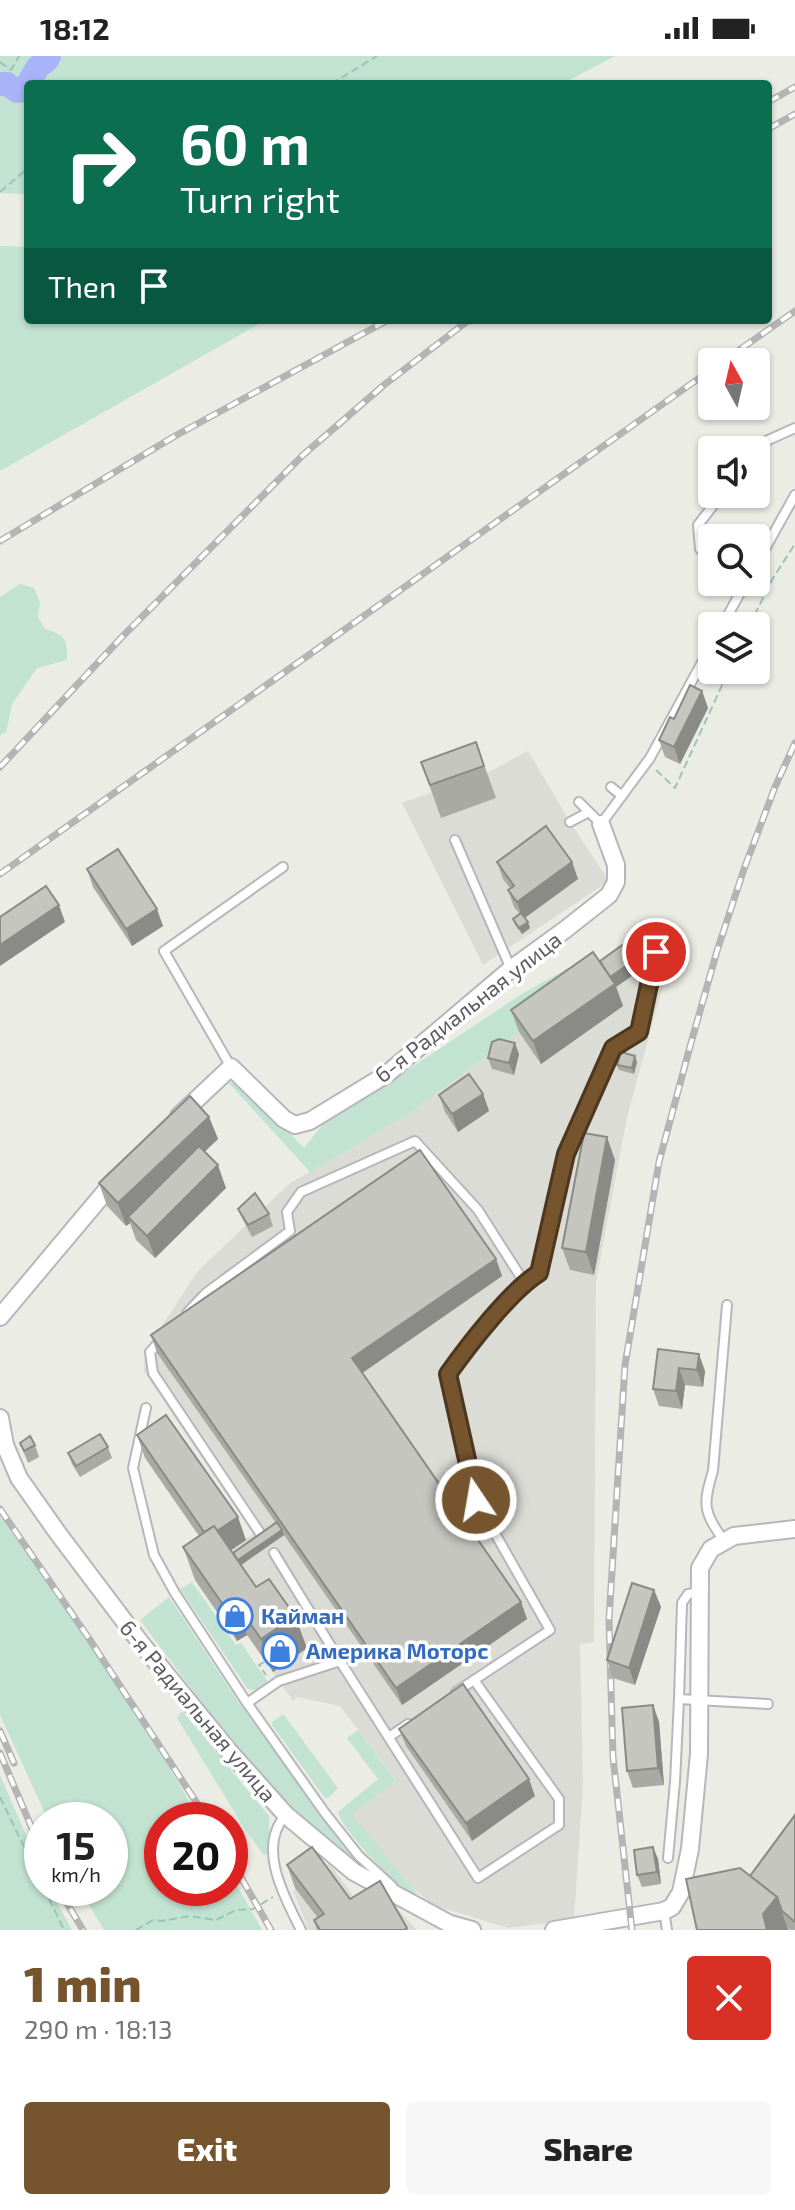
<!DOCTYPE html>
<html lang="en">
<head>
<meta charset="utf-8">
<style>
	:root { --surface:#fff; --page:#f6f6f6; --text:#222; --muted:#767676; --accent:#76542e }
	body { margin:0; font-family:"Exo 2",sans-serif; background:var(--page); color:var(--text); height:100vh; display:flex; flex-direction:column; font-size:30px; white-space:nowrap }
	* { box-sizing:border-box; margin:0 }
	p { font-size:26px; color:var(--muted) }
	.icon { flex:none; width:44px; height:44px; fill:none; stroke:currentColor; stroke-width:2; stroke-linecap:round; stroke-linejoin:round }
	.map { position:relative; height:1874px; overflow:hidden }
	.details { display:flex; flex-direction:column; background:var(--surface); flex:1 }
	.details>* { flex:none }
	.guide { position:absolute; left:24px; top:24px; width:748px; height:244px; border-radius:8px; box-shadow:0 2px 6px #0004; background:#0b6e4f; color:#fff; overflow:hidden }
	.needle { width:52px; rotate:352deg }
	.tools { position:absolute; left:698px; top:292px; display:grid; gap:16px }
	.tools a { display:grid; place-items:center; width:72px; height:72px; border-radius:8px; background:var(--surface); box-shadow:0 2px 6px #0004; font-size:40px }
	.speed { position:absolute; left:24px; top:1746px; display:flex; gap:16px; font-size:40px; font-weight:700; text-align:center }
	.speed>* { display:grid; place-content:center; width:104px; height:104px; border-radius:50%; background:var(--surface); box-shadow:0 2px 6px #0004; line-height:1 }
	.speed small { font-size:20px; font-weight:400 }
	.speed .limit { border:12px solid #d22; background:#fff; color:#111 }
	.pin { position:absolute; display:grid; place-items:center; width:68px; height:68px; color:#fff; margin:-34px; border:4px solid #fff; border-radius:50%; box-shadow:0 2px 8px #0007 }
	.me { position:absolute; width:88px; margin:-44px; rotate:348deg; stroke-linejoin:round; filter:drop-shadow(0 0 6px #0008) }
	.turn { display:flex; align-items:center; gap:28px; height:168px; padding:0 24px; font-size:36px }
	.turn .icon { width:104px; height:104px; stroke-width:2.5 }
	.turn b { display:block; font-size:56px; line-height:68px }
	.then { display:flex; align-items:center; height:76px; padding:0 24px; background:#0003; gap:16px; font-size:30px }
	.round { display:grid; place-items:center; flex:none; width:84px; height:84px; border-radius:8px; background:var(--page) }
	.overview { display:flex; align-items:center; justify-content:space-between; height:136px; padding:0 24px }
	h1 { font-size:48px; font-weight:800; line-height:60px; color:var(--accent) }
	.cta { display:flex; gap:16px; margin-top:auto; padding:16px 24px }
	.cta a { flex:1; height:92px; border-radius:8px; background:var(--accent); color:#fff; font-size:32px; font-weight:800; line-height:92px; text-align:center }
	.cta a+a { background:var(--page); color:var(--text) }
	.status { display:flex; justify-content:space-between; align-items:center; height:56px; padding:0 40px; background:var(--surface); direction:ltr }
	.status svg { height:22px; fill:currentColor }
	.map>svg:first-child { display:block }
	.industrial { fill:#dbdcd6 }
	.green { fill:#c2e3d1 }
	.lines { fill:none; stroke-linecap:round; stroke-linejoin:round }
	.river { stroke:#a9b3f8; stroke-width:24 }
	.service-casing { stroke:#b7b6bd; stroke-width:12 }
	.minor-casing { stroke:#b7b6bd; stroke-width:20 }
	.path { stroke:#9cc3b9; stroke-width:2; stroke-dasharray:8 4; stroke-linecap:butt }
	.service { stroke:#fff; stroke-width:8 }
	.minor { stroke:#fff; stroke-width:16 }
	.rail-casing { stroke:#b4b4b5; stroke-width:7 }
	.rail { stroke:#fff; stroke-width:4; stroke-dasharray:12; stroke-linecap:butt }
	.wall { fill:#a9aaa4 }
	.shaded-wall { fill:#8a8b86 }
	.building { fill:#c5c6bf; stroke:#8a8b86; stroke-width:2 }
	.route-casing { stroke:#4d371e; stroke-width:20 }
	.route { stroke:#76542e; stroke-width:14 }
	.labels { text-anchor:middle; stroke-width:7; stroke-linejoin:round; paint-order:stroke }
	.street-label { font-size:22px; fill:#5c5c63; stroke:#fff }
	.shop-label { font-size:22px; font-weight:bold; fill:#366cbe; stroke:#fff; text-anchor:start }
</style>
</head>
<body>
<div class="status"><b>18:12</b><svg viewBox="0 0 49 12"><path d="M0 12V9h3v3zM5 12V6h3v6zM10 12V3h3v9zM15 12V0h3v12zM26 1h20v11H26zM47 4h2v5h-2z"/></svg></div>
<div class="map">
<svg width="795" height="1874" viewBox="0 0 795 1874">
	<rect width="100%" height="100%" fill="#ebede4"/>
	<g class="industrial">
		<path d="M528 695 570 766 609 825 483 909 402 747 493 714Z"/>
		<path d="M664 871 676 882 627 1061 596 1226 594 1586 580 1588 583 1728 574 1864 508 1872 433 1849 409 1829 351 1758 396 1724 340 1650 297 1641 293 1645 247 1579 237 1585 195 1524 225 1502 223 1499 253 1478 144 1316 145 1296 197 1216 289 1128 406 1060 519 976 632 897Z"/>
		<path d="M329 1807 362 1852 390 1845 417 1874H309L293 1835Z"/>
	</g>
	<g class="green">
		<path d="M0 0H615L562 28H28V138L0 137Z"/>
		<path d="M0 190 28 191V264H266L0 415Z"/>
		<path d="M20 528 34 532 40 546 38 561 45 573C65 579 68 584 67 604L37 612 12 648 6 676 0 679V541Z"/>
		<path d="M568 912 582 932 519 976 406 1060 310 1116 227 1025 246 1032 304 1092 328 1062 387 1028 520 939Z"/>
		<path d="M0 1460C70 1559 140 1659 200 1764H162V1832H230V1817L262 1874H104L79 1832H110V1764H48L0 1659Z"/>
		<path d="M192 1526 236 1589 241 1587 268 1626 256 1634 248 1633 180 1533Z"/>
		<path d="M169 1541 237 1644 327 1767 364 1812 362 1815 324 1786 210 1663 212 1660 140 1564Z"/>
		<path d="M182 1655 269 1760 270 1797 264 1799 246 1775 177 1662Z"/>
		<path d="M282 1659H284L338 1732 328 1742H325L272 1669V1666Z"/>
		<path d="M358 1674 396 1725 352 1758 409 1829 420 1840C415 1837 408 1835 403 1832 389 1823 341 1771 338 1756L378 1723 347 1682Z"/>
		<path d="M0 1719 42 1816V1832H49L72 1874H0Z"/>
	</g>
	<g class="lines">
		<path class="river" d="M0 28H7L17 35 24 34 38 11 47 4 49 0"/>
		<defs>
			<g id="service">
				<path d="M754 394 757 389 795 372"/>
				<path d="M712 504 700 493 698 469 722 438"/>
				<path d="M756 509 795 439"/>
				<path d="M722 570 746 526"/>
				<path d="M611 731 622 740"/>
				<path d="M579 746 601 768 650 702 712 588"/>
				<path d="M570 766 589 756"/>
				<path d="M455 784 511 913"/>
				<path d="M231 1011 164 895 283 811"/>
				<path d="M524 1226 539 1217 566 1098 613 992 639 976 656 896"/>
				<path d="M187 1257 206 1237 290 1175 287 1156 301 1136 415 1085 478 1154 524 1226 461 1300 448 1318 476 1444 550 1574 456 1636"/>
				<path d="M161 1284 150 1296 153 1317 260 1477"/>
				<path d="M146 1352 133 1412 154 1499 175 1537 247 1647 325 1757 359 1800 392 1830"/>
				<path d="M724 1485C704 1456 702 1450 713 1415L727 1249"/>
				<path d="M274 1497 340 1605"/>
				<path d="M679 1643 682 1547 688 1538 699 1536"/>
				<path d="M247 1647 279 1625 340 1605 478 1822 559 1769V1743L474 1624"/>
				<path d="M389 1681 408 1668"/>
				<path d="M286 1759C256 1791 285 1842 301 1874"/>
				<path d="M668 1802 675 1726 679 1643 768 1648"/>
				<path d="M664 1855 667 1874"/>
			</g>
			<g id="minor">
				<path d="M179 1060 231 1011 284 1063 295 1069 310 1065 387 1018 511 913 566 873 609 839 616 826V809L601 768"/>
				<path d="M0 1261 115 1124"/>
				<path d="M0 1362 5 1389 19 1422 57 1476 140 1586 228 1694 286 1759 354 1816 450 1868 472 1874"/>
				<path d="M554 1874 664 1855 672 1851 681 1836 690 1793 699 1698 700 1512 711 1493 734 1480 795 1473"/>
			</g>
		</defs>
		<use href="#service" class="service-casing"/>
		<use href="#minor" class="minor-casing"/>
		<g class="path">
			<path d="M0 6 11 14 19 0"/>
			<path d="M331 28 377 0"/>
			<path d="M0 136 28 112"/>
			<path d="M749 570 773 522 795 488"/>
			<path d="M656 714 675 732 729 614"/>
			<path d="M264 1606 259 1609 266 1619"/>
			<path d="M0 1741 42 1828"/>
			<path d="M44 1832 64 1874"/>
			<path d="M136 1874 153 1864 162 1865 190 1860 216 1864 236 1854 253 1853 273 1841"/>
		</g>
		<use href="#service" class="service"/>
		<use href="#minor" class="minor"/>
		<defs>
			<g id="rail">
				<path d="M768 46 795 31"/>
				<path d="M768 73 795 58"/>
				<path d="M722 306 795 255"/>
				<path d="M0 485 175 380 388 264"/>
				<path d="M0 711 121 582 303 399 384 329 469 264"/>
				<path d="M0 818 712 313"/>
				<path d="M0 1453 88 1581 208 1764"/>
				<path d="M0 1675 14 1707"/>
				<path d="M0 1697 42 1796"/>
				<path d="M230 1802 271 1874"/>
				<path d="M58 1832 83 1874"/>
				<path d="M632 1874 613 1701 609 1563 625 1309 659 1106 691 987 717 895 744 813 775 731 795 687"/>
			</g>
		</defs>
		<use href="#rail" class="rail-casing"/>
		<use href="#rail" class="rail"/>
	</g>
	<g class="wall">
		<path d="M702 635 708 652 680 708 665 701 659 684 674 663Z"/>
		<path d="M476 686 496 742 441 762 421 706Z"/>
		<path d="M497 806H572L578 823 525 862 530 872 522 878 515 869 513 863 520 858 514 851 508 834 510 832 503 823Z"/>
		<path d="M87 813 163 870 132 890 93 831Z"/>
		<path d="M600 905 643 912 616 931 623 950 541 1008 519 976 511 954Z"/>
		<path d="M519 998 514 1019 492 1013 488 1002Z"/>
		<path d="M637 1006 634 1018 619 1014 617 1009Z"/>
		<path d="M483 1038 489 1055 458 1076 445 1056 439 1039Z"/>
		<path d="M209 1061 218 1083 204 1096 226 1132 155 1202 136 1184 130 1167 126 1170 107 1150 99 1127Z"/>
		<path d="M615 1104 594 1219 570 1214 562 1192Z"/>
		<path d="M238 1153 269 1158 273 1170 252 1181 243 1164Z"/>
		<path d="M496 1203 502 1220 362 1317 521 1546 527 1563 402 1649 284 1479 241 1509 256 1531 307 1592 273 1616 247 1579 237 1585 195 1524 183 1491 199 1480 145 1402 137 1379 246 1484 231 1494 233 1497 276 1467 157 1297 151 1279Z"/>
		<path d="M658 1293 705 1315 703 1331 685 1329 682 1353 659 1350 653 1333Z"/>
		<path d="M20 1387 35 1389 39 1401 28 1407Z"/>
		<path d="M108 1391 112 1402 80 1421 72 1408 68 1397Z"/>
		<path d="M654 1534 661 1551 635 1629 613 1622 607 1604Z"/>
		<path d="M653 1649 659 1666 664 1729 633 1732 627 1715Z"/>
		<path d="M399 1673 535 1740 472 1785 406 1690Z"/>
		<path d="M795 1759V1874H790L788 1873V1874H697L750 1820Z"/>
		<path d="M653 1791 658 1803 661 1828 642 1831 637 1819Z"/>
		<path d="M287 1809 350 1843 380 1825 408 1874H317L314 1864 318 1862 295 1832Z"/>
	</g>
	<g class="shaded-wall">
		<path d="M702 635 708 652 680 708 674 691Z"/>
		<path d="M572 806 578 823 523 863 517 846Z"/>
		<path d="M59 849 65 866 0 910V889Z"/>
		<path d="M157 853 163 870 132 890 126 873Z"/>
		<path d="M528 866 530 872 522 878 519 872Z"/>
		<path d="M639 901 643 912 616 931 623 950 541 1008 533 985 608 922Z"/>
		<path d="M515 987 519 998 514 1019 509 1007Z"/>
		<path d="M635 1000 637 1006 634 1018 632 1012Z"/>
		<path d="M483 1038 489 1055 458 1076 452 1058Z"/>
		<path d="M209 1061 218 1083 132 1165 128 1161 130 1167 126 1170 118 1147Z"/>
		<path d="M607 1081 615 1104 594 1219 586 1196Z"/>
		<path d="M218 1109 226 1132 155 1202 147 1180Z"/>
		<path d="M496 1203 502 1220 358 1320 352 1302Z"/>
		<path d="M699 1298 705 1315 703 1331 697 1314Z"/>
		<path d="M679 1312 685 1329 682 1353 676 1335Z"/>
		<path d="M238 1461 246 1484 217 1504 208 1482Z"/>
		<path d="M282 1474 284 1479 234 1514 232 1508Z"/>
		<path d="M654 1534 661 1551 635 1629 629 1612Z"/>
		<path d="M235 1546 247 1579 237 1585 226 1553Z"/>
		<path d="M521 1546 527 1563 402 1649 396 1632Z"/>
		<path d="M295 1560 307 1592 273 1616 261 1583Z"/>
		<path d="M653 1649 659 1666 664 1729 658 1712Z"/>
		<path d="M529 1723 535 1740 472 1785 466 1767Z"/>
		<path d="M653 1791 658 1803 661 1828 657 1816Z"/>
		<path d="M777 1841 788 1874H767L763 1858Z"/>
	</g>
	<g class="building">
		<path d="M690 629 702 635 674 691 659 684 670 661 674 663Z"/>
		<path d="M476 686 484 710 430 729 421 706Z"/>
		<path d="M546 770 572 806 517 846 508 834 514 830 497 806Z"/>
		<path d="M118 793 157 853 126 873 87 813Z"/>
		<path d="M46 830 59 849 0 889V861Z"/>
		<path d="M521 857 528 866 519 872 513 863Z"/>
		<path d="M628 885 639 901 610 921 600 905Z"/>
		<path d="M593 896 615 928 533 985 511 954Z"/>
		<path d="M499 983 515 987 509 1007 488 1002 492 986Z"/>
		<path d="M621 996 635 1000 632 1012 617 1009Z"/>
		<path d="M469 1018 483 1038 452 1058 439 1039Z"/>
		<path d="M190 1040 209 1061 118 1147 99 1127Z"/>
		<path d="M584 1077 607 1081 586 1196 562 1192Z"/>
		<path d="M199 1090 218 1109 147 1180 128 1161Z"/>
		<path d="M420 1094 496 1203 352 1302 521 1546 396 1632 151 1279Z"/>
		<path d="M255 1137 269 1158 248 1169 238 1153Z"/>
		<path d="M658 1293 699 1298 697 1314 679 1312 676 1335 653 1333Z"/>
		<path d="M166 1359 238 1461 217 1475 214 1470 204 1476 137 1379Z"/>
		<path d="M100 1378 108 1391 76 1410 68 1397Z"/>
		<path d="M30 1380 35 1389 24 1395 20 1387Z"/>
		<path d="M277 1466 282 1474 238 1504 233 1497Z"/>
		<path d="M214 1470 256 1531 269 1523 295 1560 261 1583 235 1546 226 1553 183 1491Z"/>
		<path d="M632 1527 654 1534 629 1612 607 1604Z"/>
		<path d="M463 1628 529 1723 466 1767 399 1673Z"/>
		<path d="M653 1649 658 1712 627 1715 622 1652Z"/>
		<path d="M795 1759V1866L782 1855 777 1841 750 1820Z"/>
		<path d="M312 1791 350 1843 380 1825 407 1872 404 1874H320L314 1864 324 1858 287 1809Z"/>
		<path d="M653 1791 657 1816 637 1819 634 1794Z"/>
		<path d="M740 1812 777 1841 763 1858 767 1874H697L686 1823Z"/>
	</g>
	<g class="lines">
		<defs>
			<path id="route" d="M476 1444 448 1318C468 1290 510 1235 539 1217L566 1098 613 992 639 976 656 896"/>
		</defs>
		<use href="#route" class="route-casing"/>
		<use href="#route" class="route"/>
	</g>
	<defs>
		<symbol id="shop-ring" viewBox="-11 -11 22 22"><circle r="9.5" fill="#fff" stroke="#3f7fe0" stroke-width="1.5"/><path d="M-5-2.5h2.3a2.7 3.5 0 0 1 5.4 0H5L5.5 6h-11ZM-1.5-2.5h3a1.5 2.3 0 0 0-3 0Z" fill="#3f7fe0"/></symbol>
	</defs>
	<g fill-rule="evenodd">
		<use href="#shop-ring" x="215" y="1540" width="40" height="40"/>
		<use href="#shop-ring" x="260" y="1575" width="40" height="40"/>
	</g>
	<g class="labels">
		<g class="street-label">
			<text transform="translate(468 951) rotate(-38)" y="8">6-я Радиальная улица</text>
			<text transform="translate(198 1655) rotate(50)" y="8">6-я Радиальная улица</text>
		</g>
		<g class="shop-label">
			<text x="261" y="1568">Кайман</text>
			<text x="306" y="1603">Америка Моторс</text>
		</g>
	</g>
</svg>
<div class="tools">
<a><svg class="needle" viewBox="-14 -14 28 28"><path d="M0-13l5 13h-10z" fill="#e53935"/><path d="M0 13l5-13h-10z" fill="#767676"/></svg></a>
<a><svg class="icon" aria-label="sound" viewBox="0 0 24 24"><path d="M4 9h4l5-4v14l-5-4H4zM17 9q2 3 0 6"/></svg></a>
<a><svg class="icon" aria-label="search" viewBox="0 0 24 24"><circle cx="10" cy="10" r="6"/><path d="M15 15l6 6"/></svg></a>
<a><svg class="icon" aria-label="layers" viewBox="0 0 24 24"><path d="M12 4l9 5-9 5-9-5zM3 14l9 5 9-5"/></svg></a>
</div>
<div class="speed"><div>15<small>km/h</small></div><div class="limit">20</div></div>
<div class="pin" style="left:656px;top:896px;background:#d93025"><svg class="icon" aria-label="arrive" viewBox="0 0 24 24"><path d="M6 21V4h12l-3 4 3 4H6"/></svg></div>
<svg class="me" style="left:476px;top:1444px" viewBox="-20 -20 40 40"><circle r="17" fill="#76542e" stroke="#fff" stroke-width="3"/><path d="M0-11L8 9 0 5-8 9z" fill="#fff"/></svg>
<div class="guide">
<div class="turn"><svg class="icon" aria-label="right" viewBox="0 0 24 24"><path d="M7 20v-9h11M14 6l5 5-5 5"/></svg><div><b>60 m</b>Turn right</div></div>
<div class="then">Then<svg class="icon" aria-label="arrive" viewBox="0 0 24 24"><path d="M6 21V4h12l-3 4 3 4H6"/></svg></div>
</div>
</div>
<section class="details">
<div class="overview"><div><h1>1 min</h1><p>290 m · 18:13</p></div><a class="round" style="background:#d93025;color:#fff"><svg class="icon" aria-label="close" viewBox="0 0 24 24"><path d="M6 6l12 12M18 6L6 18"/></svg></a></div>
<div class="cta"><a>Exit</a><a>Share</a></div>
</section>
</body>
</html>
